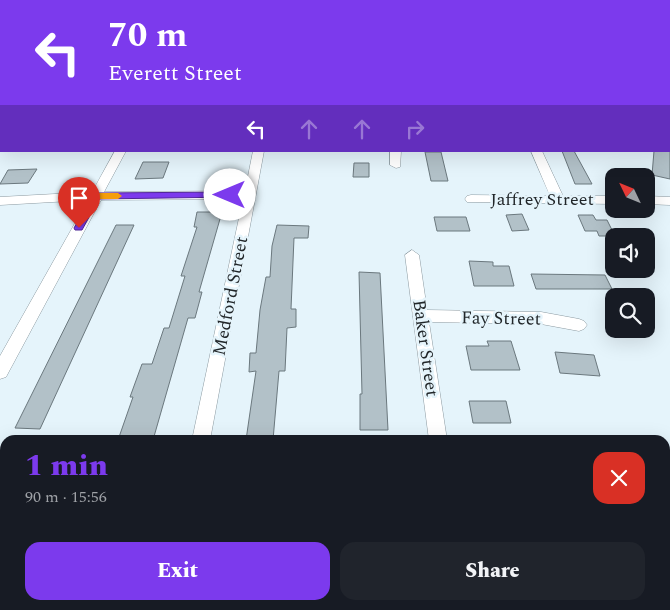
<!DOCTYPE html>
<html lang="en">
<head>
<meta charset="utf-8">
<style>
	:root { --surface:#171b24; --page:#20242c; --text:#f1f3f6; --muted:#9ea1a6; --accent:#7c3aed }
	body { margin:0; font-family:Spectral,serif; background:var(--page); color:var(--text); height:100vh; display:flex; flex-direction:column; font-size:19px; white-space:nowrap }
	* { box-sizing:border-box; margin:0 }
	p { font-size:16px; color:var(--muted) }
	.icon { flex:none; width:28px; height:28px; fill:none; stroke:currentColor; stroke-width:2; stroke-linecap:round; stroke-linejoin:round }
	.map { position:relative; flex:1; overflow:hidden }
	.details { position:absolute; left:0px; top:435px; width:670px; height:175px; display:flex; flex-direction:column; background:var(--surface); border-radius:15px 15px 0 0; box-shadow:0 5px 20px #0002 }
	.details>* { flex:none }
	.hud { position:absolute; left:0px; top:0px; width:670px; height:152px; box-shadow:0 5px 20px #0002; background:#7c3aed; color:#fff; overflow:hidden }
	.needle { width:32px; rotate:313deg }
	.tools { position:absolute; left:605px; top:168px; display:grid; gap:10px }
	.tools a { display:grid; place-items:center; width:50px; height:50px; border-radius:10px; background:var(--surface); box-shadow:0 5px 20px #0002; font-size:25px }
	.pin { position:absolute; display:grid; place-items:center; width:42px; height:42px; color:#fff; margin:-51px -21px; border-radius:50% 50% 50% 0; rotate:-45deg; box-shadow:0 0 5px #0007 }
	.pin .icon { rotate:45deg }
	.me { position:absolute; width:55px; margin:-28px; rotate:270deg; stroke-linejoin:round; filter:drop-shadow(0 0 4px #0008) }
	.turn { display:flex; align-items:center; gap:18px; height:105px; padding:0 25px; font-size:22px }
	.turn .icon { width:65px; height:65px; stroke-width:2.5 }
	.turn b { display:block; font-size:35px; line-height:42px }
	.lanes { display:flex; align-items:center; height:48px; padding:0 25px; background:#0003; justify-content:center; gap:25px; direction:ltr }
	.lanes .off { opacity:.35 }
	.round { display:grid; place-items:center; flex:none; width:52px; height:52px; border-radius:15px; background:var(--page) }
	.headline { display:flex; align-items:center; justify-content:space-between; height:85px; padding:0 25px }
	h1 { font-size:30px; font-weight:800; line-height:38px; color:var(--accent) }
	.primary-button { display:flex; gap:10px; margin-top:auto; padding:10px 25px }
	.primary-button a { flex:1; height:58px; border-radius:15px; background:var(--accent); color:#fff; font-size:20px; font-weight:800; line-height:58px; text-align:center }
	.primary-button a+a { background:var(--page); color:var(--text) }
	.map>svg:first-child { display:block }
	.building { fill:#b2c1c8; stroke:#6b787e }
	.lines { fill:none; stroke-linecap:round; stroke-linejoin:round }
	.service-casing { stroke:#8c9aa1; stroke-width:1 }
	.minor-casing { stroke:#8c9aa1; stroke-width:1 }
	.primary-casing { stroke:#8c9aa1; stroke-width:26 }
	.service { fill:#fff; fill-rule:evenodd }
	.minor { fill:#fff; fill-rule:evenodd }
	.primary { stroke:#fff; stroke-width:25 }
	.route { fill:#7c3aed; stroke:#51269a }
	.slow { fill:#f59e0b }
	.labels { text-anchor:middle; stroke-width:5; stroke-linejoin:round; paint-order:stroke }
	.street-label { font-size:18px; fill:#212629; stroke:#e5f4fb }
</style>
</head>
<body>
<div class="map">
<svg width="670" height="610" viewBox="0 0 670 610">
	<rect width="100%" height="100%" fill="#e5f4fb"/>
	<g class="building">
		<path d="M562 151H574L592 184H575Z"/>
		<path d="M654 151H670V179L652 175Z"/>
		<path d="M425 152H441L448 181H431Z"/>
		<path d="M143 162H169L163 178 135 179Z"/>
		<path d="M354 163H369V177H353Z"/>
		<path d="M37 169 28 183 0 184 8 170Z"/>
		<path d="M197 212H222L199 292H202L195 318H188L153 440H118L133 397H130L142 364H152L164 328H169L185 276H181L197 227H194Z"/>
		<path d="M522 214 529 230 512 231 506 215Z"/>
		<path d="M578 215H593L596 220H607L615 236H599L597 231H585Z"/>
		<path d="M434 217H466L470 231H437Z"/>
		<path d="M116 225H134L40 429 15 428Z"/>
		<path d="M277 225 309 226 308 238H294L291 309H296V327L287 328 285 371H279L273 440H246L256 371 249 372 250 353H256L260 310 266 277H270L272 246Z"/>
		<path d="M469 261 493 262V266H509L514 286H474Z"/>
		<path d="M359 272 380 273 388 430H360V394H362Z"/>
		<path d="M531 274 605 275 612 289H536Z"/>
		<path d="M487 341H511L520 370H471L466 346H489Z"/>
		<path d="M555 352 594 355 600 376 560 373Z"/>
		<path d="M469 401H506L511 423H473Z"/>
	</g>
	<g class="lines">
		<defs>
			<g id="service">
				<rect x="0" y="5" width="1" height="2"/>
				<rect x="0" y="13" width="1" height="2"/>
				<rect x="0" y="36" width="1" height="2"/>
			</g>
			<g id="minor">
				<path d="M315 0H328L329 1H315Z"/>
				<path d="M546 0H560L561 1H546Z"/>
				<rect x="669" y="15" width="1" height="4"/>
				<rect x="0" y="47" width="1" height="4"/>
				<rect x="669" y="62" width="1" height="6"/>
				<rect x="669" y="97" width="1" height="8"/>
				<path d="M115 151H126L104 192 245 191 253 151H264L210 440H192L243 199 101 200 6 377 0 379V356L88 200 0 205V197L92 192Z"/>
				<path d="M390 151H401L400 167 396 168 390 165Z"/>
				<path d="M531 151H542L563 196H614V204L467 202 465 199 467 196 471 195 550 196Z"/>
				<path d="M646 196 670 197V205L646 204Z"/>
				<path d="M412 250 419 255 427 310 541 312 579 319 584 321 587 325 584 329 579 331 541 324 429 322 447 440H429L405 255Z"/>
				<path d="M158 605H180V610H156Z"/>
				<path d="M449 605H471L473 610H449Z"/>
			</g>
			<g id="primary">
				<path d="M78 1 79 0"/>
				<path d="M0 77 1 76"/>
			</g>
		</defs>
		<use href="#service" class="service-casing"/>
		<use href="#minor" class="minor-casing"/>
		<use href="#primary" class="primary-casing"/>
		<use href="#service" class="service"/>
		<use href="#minor" class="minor"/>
		<use href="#primary" class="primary"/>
	</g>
	<path class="route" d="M230 192 234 193V197L99 199 82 230H75L74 228 92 196 96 193Z"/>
	<path class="slow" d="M96 193H118L122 196 118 199H99L94 209H87L86 207 93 194Z"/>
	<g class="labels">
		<g class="street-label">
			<text x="542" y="205">Jaffrey Street</text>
			<text transform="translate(230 296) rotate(-79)" y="6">Medford Street</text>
			<text transform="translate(501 318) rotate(1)" y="6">Fay Street</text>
			<text transform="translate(426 348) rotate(82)" y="6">Baker Street</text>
		</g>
	</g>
</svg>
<div class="tools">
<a><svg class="needle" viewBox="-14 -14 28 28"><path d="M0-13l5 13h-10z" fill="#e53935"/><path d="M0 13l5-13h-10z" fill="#9ea1a6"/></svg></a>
<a><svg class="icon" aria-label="sound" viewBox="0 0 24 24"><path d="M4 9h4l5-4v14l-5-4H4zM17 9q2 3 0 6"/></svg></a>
<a><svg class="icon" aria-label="search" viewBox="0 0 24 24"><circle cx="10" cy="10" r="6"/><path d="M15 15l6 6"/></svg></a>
</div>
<div class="pin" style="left:79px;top:228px;background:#d93025"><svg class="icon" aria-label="arrive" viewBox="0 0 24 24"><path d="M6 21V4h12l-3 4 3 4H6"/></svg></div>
<svg class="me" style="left:230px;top:195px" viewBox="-20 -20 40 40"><circle r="19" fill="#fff"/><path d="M0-13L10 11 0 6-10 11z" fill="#7c3aed"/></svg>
<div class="hud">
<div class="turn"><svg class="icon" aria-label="left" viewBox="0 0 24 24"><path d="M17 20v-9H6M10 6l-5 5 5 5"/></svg><div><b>70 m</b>Everett Street</div></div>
<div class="lanes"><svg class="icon" aria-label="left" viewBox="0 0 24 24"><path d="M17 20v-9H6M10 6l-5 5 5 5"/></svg><svg class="icon off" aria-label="ahead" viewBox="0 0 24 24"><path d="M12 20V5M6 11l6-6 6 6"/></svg><svg class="icon off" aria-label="ahead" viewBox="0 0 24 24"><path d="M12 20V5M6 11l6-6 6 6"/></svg><svg class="icon off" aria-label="right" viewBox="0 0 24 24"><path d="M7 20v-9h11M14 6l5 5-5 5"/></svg></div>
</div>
<section class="details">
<div class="headline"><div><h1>1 min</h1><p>90 m · 15:56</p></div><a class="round" style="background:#d93025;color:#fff"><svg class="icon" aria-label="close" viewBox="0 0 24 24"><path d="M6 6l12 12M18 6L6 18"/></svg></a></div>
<div class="primary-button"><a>Exit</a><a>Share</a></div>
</section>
</div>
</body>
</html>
